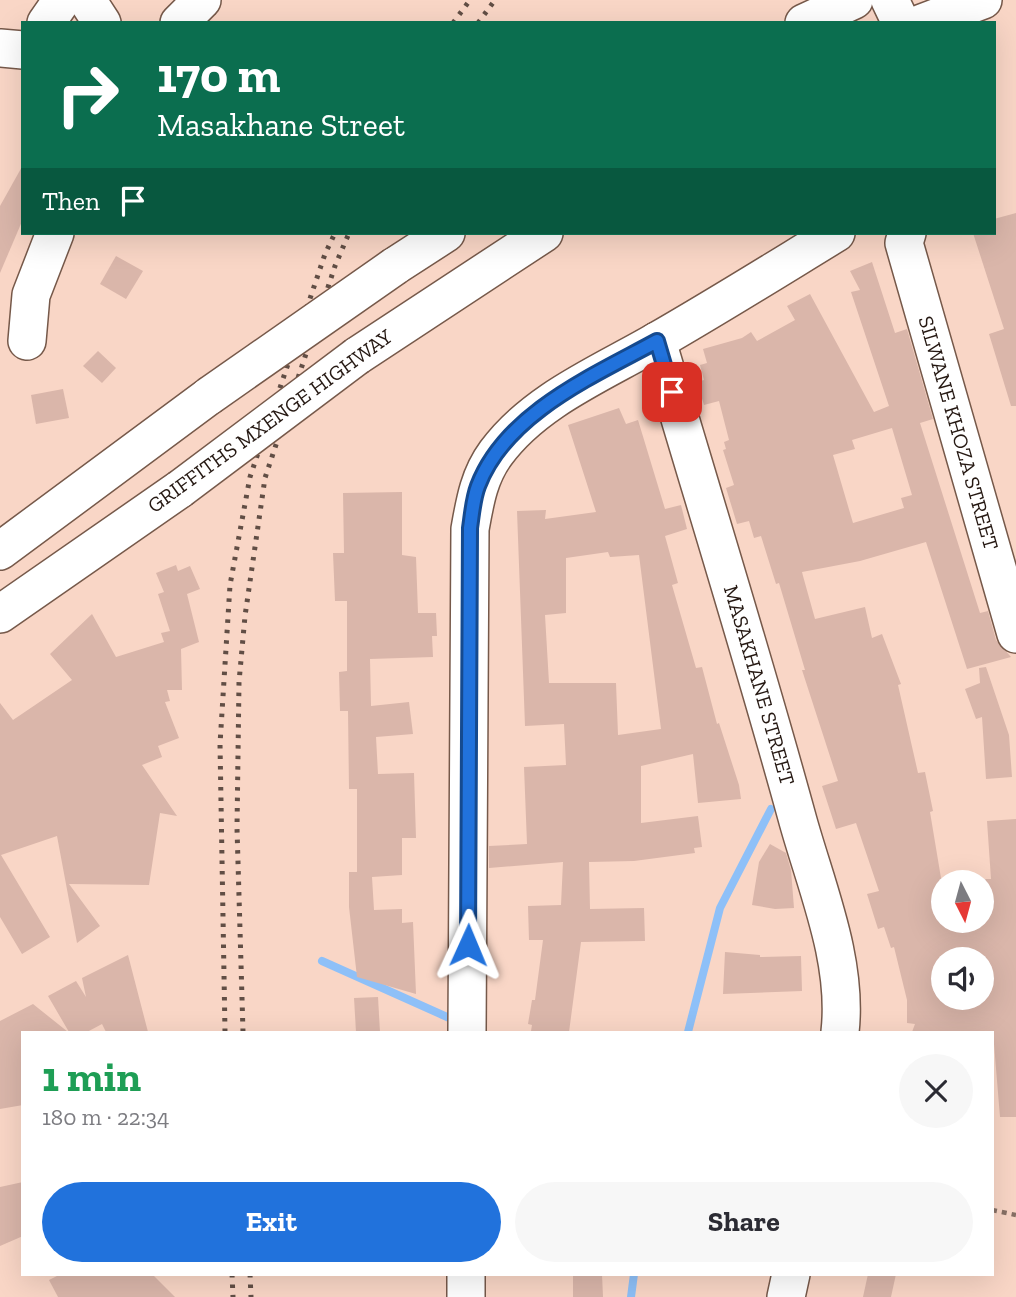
<!DOCTYPE html>
<html lang="en">
<head>
<meta charset="utf-8">
<style>
	:root { --surface:#fff; --page:#f7f7f7; --text:#2b2b33; --muted:#7c7c81; --accent:#2172dc }
	body { margin:0; font-family:"Zilla Slab",serif; background:var(--page); color:var(--text); height:100vh; display:flex; flex-direction:column; font-size:26px; white-space:nowrap }
	* { box-sizing:border-box; margin:0 }
	p { font-size:23px; color:var(--muted) }
	.icon { flex:none; width:38px; height:38px; fill:none; stroke:currentColor; stroke-width:2; stroke-linecap:round; stroke-linejoin:round }
	.map { position:relative; flex:1; overflow:hidden }
	.drawer { position:absolute; left:21px; top:1031px; width:973px; height:245px; display:flex; flex-direction:column; background:var(--surface); border-radius:0px; box-shadow:0 7px 28px #0002 }
	.drawer>* { flex:none }
	.guide { position:absolute; left:21px; top:21px; width:975px; height:214px; border-radius:0px; box-shadow:0 7px 28px #0002; background:#0b6e4f; color:#fff; overflow:hidden }
	.needle { width:46px; rotate:174deg }
	.tools { position:absolute; left:931px; top:870px; display:grid; gap:14px }
	.tools a { display:grid; place-items:center; width:63px; height:63px; border-radius:50%; background:var(--surface); box-shadow:0 7px 28px #0002; font-size:35px }
	.pin { position:absolute; display:grid; place-items:center; width:60px; height:60px; color:#fff; margin:-30px; border-radius:14px; box-shadow:0 4px 10px #0006 }
	.me { position:absolute; width:77px; margin:-38px; rotate:1deg; stroke-linejoin:round; filter:drop-shadow(0 0 5px #0008) }
	.turn { display:flex; align-items:center; gap:24px; height:147px; padding:0 21px; font-size:32px }
	.turn .icon { width:91px; height:91px; stroke-width:2.5 }
	.turn b { display:block; font-size:49px; line-height:60px }
	.then { display:flex; align-items:center; height:66px; padding:0 21px; background:#0003; gap:14px; font-size:26px }
	.round { display:grid; place-items:center; flex:none; width:74px; height:74px; border-radius:37px; background:var(--page) }
	.headline { display:flex; align-items:center; justify-content:space-between; height:119px; padding:0 21px }
	h1 { font-size:42px; font-weight:700; line-height:52px; color:#1e9e55 }
	.cta { display:flex; gap:14px; margin-top:auto; padding:14px 21px }
	.cta a { flex:1; height:80px; border-radius:42px; background:var(--accent); color:#fff; font-size:28px; font-weight:700; line-height:80px; text-align:center }
	.cta a+a { background:var(--page); color:var(--text) }
	.map>svg:first-child { display:block }
	.lines { fill:none; stroke-linecap:round; stroke-linejoin:round }
	.stream { stroke:#8ec0f8; stroke-width:8 }
	.building { fill:#dab6aa; fill-rule:evenodd }
	.minor-casing { stroke:#76594a; stroke-width:40 }
	.path { stroke:#877065; stroke-width:4.5; stroke-dasharray:5 5; stroke-linecap:butt }
	.minor { stroke:#fff; stroke-width:37 }
	.rail { stroke:#614e45; stroke-width:5; stroke-dasharray:3.5 7; stroke-linecap:butt }
	.minor-bridge-casing { stroke:#76594a; stroke-width:40; stroke-linecap:butt }
	.minor-bridge { stroke:#fff; stroke-width:37 }
	.route-casing { stroke:#154a8f; stroke-width:18 }
	.route { stroke:#2172dc; stroke-width:12 }
	.labels { text-anchor:middle; stroke-width:5; stroke-linejoin:round; paint-order:stroke }
	.street-label { font-size:21px; fill:#251812; stroke:#fff }
</style>
</head>
<body>
<div class="map">
<svg width="1016" height="1297" viewBox="0 0 1016 1297">
	<rect width="100%" height="100%" fill="#f9d6c6"/>
	<g class="lines">
		<g class="stream">
			<path d="M322 961 447 1017"/>
			<path d="M688 1032 720 908 771 809"/>
			<path d="M631 1297 634 1274"/>
		</g>
	</g>
	<g class="building">
		<path d="M23 165V219L0 273V206Z"/>
		<path d="M1016 213V406H1011L989 334 1004 329 973 233H994V219Z"/>
		<path d="M116 256 143 271 126 299 100 284Z"/>
		<path d="M872 262 895 333 907 329 933 419 920 423 980 613 988 611 996 640 1011 657 967 669 926 542 860 561 802 572 803 576 815 619 865 607 872 638 882 634 901 684 898 685 918 773 925 772 933 811 930 812 941 878H947L948 882H943V920H982V882H965L966 879H991L987 821 1016 819V1117H1000L993 1032H912L915 1024 907 1023V1000L894 947 891 948 884 927 878 929 867 894 879 891 856 823 836 829 822 786 838 781 802 670H805L779 583 776 584 761 536 754 538 749 521 737 524 726 488 734 485 723 450 726 449 724 442 729 440 719 401 704 405 697 382 704 380 700 365 707 363 703 349 742 338 751 332 757 341 795 320 787 306 810 294 874 412 889 406 851 292 860 290 850 271ZM892 428 912 495 901 498 904 508 853 523 833 455 855 449 852 440ZM943 959H982V998H943Z"/>
		<path d="M98 351 116 368 102 383 83 366Z"/>
		<path d="M63 389 69 418 36 424 31 395Z"/>
		<path d="M619 408 626 424 638 420 665 509 681 505 687 529 665 536 678 583 672 585 696 668 702 667 717 724 719 723 739 785 741 799 698 803 693 754 641 766V823L698 816 702 847 694 848 695 853 634 861 589 862 590 909 644 908 645 941 581 942 569 1032 531 1031 532 1025 528 1024 532 1000H535L543 940H529L528 906 561 905 563 862 489 868V846L527 844 524 767 566 765 564 724 525 726 517 511 546 510 545 519 596 512 568 425ZM608 552 610 557 639 555 661 729 618 735 616 683H549L545 615 566 613V558Z"/>
		<path d="M402 492V555L416 557 418 613H436L437 636H432L433 657 370 659 371 706 409 702 413 734 376 737 378 774 414 773 416 838H402V875L372 877 374 910 402 909V923L413 922 416 994 357 977 349 907V872H357V789H349L348 711H340L339 672 347 671V601H335L333 553H344L343 493Z"/>
		<path d="M176 565 178 571 190 566 200 589 187 594 199 642 181 649 182 690H167L170 701 165 702 179 738 158 746 162 757 142 765 177 816 160 813 149 885 69 884 100 926 77 943 57 836 1 855 50 937 22 954 0 917V703L13 720 72 680 50 654 92 614 116 657 164 642 161 633 170 631 158 594 164 592 156 573Z"/>
		<path d="M986 667 1009 735 1012 777 986 779 982 717 976 719 965 689 980 683 979 668Z"/>
		<path d="M770 844 786 853 791 870 794 908 775 909 752 905 759 862Z"/>
		<path d="M725 952 760 955V957L801 956 802 991 723 994Z"/>
		<path d="M128 955 148 1032H106L102 1024 87 1032H69L48 996 76 981 86 997 82 978Z"/>
		<path d="M378 997 380 1032H356L354 998Z"/>
		<path d="M33 1004 68 1032H23V1105L0 1109V1021Z"/>
		<path d="M23 1182V1236L0 1246V1187Z"/>
		<path d="M61 1274H152L175 1297H58L49 1280Z"/>
		<path d="M573 1274H602L603 1297H573Z"/>
		<path d="M868 1274H896L891 1297H863Z"/>
	</g>
	<g class="lines">
		<defs>
			<g id="minor">
				<path d="M87 0 102 23"/>
				<path d="M890 0 901 23"/>
				<path d="M46 23 62 0"/>
				<path d="M179 23 202 0"/>
				<path d="M804 23 854 0"/>
				<path d="M922 23 983 0"/>
				<path d="M0 48 23 50"/>
				<path id="s1" d="M907 233 904 243 1016 634"/>
				<path d="M395 266 446 233"/>
				<path d="M27 341 31 295 55 233"/>
				<path id="s2" d="M657 341C704 501 754 660 798 821 817 889 848 961 840 1032"/>
				<path d="M357 356 544 233"/>
				<path d="M0 551 209 396"/>
				<path d="M0 614 180 489"/>
				<path d="M467 1032 470 529C475 501 479 476 496 453 535 400 602 373 657 341 718 306 777 269 836 233"/>
				<path d="M466 1274V1297"/>
				<path d="M786 1297 791 1274"/>
			</g>
		</defs>
		<use href="#minor" class="minor-casing"/>
		<path class="path" d="M992 1210 1016 1215"/>
		<use href="#minor" class="minor"/>
		<g class="rail">
			<path d="M453 23 470 0"/>
			<path d="M478 23 495 0"/>
			<path d="M225 1032 220 744 230 585 250 477 325 254 335 233"/>
			<path d="M243 1032 237 828 239 682 245 616 265 478 335 266 349 233"/>
			<path d="M232 1274 233 1297"/>
			<path d="M250 1274 251 1297"/>
		</g>
		<defs>
			<g id="minor-bridge">
				<path d="M209 396 395 266"/>
				<path d="M180 489 357 356"/>
			</g>
		</defs>
		<use href="#minor-bridge" class="minor-bridge-casing"/>
		<use href="#minor-bridge" class="minor-bridge"/>
	</g>
	<g class="lines">
		<defs>
			<path id="route" d="M468 945 470 528C472 515 473 499 478 486 506 413 593 376 657 341L672 392"/>
		</defs>
		<use href="#route" class="route-casing"/>
		<use href="#route" class="route"/>
	</g>
	<g class="labels">
		<g class="street-label">
			<text transform="translate(270 421) rotate(-36)" y="7">GRIFFITHS MXENGE HIGHWAY</text>
			<text dy="7" stroke="none"><textPath href="#s1" startOffset="208">SILWANE KHOZA STREET</textPath></text>
			<text dy="7" stroke="none"><textPath href="#s2" startOffset="359">MASAKHANE STREET</textPath></text>
		</g>
	</g>
</svg>
<div class="tools">
<a><svg class="needle" viewBox="-14 -14 28 28"><path d="M0-13l5 13h-10z" fill="#e53935"/><path d="M0 13l5-13h-10z" fill="#7c7c81"/></svg></a>
<a><svg class="icon" aria-label="sound" viewBox="0 0 24 24"><path d="M4 9h4l5-4v14l-5-4H4zM17 9q2 3 0 6"/></svg></a>
</div>
<div class="pin" style="left:672px;top:392px;background:#d93025"><svg class="icon" aria-label="arrive" viewBox="0 0 24 24"><path d="M6 21V4h12l-3 4 3 4H6"/></svg></div>
<svg class="me" style="left:468px;top:945px" viewBox="-20 -20 40 40"><path d="M0-17L14 15 0 8-14 15z" fill="#2172dc" stroke="#fff" stroke-width="4"/></svg>
<div class="guide">
<div class="turn"><svg class="icon" aria-label="right" viewBox="0 0 24 24"><path d="M7 20v-9h11M14 6l5 5-5 5"/></svg><div><b>170 m</b>Masakhane Street</div></div>
<div class="then">Then<svg class="icon" aria-label="arrive" viewBox="0 0 24 24"><path d="M6 21V4h12l-3 4 3 4H6"/></svg></div>
</div>
<section class="drawer">
<div class="headline"><div><h1>1 min</h1><p>180 m · 22:34</p></div><a class="round"><svg class="icon" aria-label="close" viewBox="0 0 24 24"><path d="M6 6l12 12M18 6L6 18"/></svg></a></div>
<div class="cta"><a>Exit</a><a>Share</a></div>
</section>
</div>
</body>
</html>
